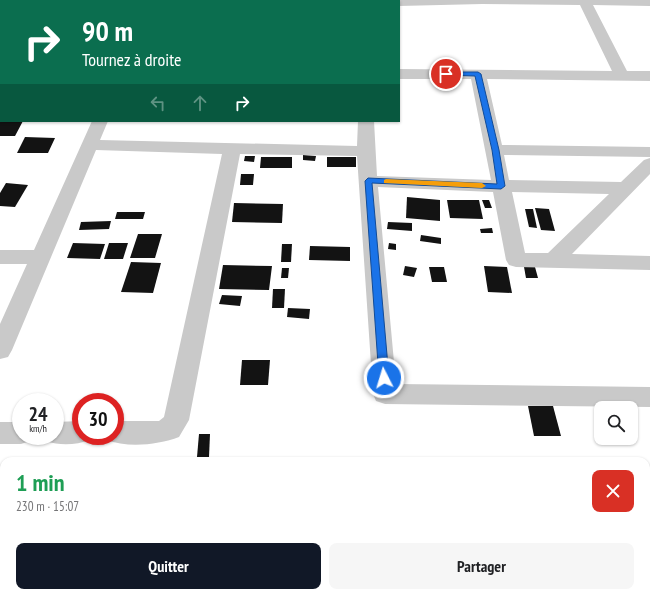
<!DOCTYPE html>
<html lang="fr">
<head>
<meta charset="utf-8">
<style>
	:root { --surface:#fff; --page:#f6f6f6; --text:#202124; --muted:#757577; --accent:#111827 }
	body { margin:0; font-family:"PT Sans Narrow",sans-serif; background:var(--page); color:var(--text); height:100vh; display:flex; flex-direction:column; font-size:15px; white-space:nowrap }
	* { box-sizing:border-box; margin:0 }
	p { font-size:13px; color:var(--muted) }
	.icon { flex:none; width:22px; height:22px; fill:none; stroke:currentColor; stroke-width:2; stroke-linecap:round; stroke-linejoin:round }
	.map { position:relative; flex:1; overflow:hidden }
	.details { position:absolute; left:0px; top:457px; width:650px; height:140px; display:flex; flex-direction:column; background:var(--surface); border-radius:12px 12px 0 0; box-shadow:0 1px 3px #0004 }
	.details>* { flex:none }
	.hud { position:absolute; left:0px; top:0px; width:400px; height:122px; box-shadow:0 1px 3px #0004; background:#0b6e4f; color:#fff; overflow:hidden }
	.buttons { position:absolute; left:594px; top:401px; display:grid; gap:8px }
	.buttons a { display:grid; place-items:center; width:44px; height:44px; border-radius:8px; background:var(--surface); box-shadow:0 1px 3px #0004; font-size:20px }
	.speed { position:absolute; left:12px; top:393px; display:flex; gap:8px; font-size:20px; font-weight:700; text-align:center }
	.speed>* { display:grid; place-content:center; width:52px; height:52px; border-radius:50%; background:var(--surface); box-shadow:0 1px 3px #0004; line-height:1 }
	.speed small { font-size:10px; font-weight:400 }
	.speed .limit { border:6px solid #d22; background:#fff; color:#111 }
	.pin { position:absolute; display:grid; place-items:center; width:34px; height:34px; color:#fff; margin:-17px; border:2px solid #fff; border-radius:50%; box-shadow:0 1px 4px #0007 }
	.me { position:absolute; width:44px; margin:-22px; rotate:355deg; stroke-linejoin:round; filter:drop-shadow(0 0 3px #0008) }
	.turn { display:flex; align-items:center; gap:14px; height:84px; padding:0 16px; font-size:18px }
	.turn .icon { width:52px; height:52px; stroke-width:2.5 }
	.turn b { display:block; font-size:28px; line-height:34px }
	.lanes { display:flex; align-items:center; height:38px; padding:0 16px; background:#0003; justify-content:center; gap:20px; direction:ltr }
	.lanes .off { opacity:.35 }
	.round { display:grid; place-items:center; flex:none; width:42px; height:42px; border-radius:8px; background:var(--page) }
	.summary { display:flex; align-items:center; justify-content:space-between; height:68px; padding:0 16px }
	h1 { font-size:24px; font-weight:700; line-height:30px; color:#1e9e55 }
	.cta { display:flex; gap:8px; margin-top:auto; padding:8px 16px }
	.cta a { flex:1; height:46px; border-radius:8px; background:var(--accent); color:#fff; font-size:16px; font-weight:700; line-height:46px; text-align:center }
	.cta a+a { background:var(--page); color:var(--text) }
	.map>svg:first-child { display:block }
	.building { fill:#131313 }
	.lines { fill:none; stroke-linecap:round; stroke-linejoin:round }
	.minor { fill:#c9c9c9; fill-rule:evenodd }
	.route { fill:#1a73e8; stroke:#114b97 }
	.slow { fill:#f59e0b }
</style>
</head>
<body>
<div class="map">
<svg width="650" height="597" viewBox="0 0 650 597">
	<rect width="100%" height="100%" fill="#fff"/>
	<g class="building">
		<path d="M0 121H23L15 136H0Z"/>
		<path d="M25 137 55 138 48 153H17Z"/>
		<path d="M303 155 316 156 315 161 303 160Z"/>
		<path d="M245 156H255L254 162 244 161Z"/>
		<path d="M261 157H292V168H260Z"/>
		<rect x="327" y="157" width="29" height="10"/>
		<path d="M241 174H254L253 185H240Z"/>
		<path d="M6 183 28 185 15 207 0 206V193Z"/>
		<path d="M407 197 440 200V221L406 218Z"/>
		<path d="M447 200H479L483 219 450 218Z"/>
		<path d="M482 200H489L492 208H485Z"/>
		<path d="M234 203 283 204 282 223 232 222Z"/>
		<path d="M535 208 549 209 555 231 541 230Z"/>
		<path d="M525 209H533L537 228 529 227Z"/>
		<path d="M117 212H145L143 219H115Z"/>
		<path d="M111 221 109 229 79 230 81 222Z"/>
		<path d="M388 222 412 223V231L387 229Z"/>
		<path d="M492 228 493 233H481L480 229Z"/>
		<path d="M138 234H162L155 258H130Z"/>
		<path d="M421 235 441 238V244L420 241Z"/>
		<path d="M73 243 105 244 100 259 67 258Z"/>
		<path d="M109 243H128L123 259H104Z"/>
		<path d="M389 243 396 244V250L388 249Z"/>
		<path d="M282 244H292L291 262H281Z"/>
		<path d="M310 246 350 247V261L309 260Z"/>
		<path d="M131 262 161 263 153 293 121 292Z"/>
		<path d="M223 265 272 266 269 290 219 289Z"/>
		<path d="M405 266 417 268 414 277 403 275Z"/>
		<path d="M484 266 507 267 512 293 488 292Z"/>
		<path d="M429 267H444L447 282H432Z"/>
		<path d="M524 267H535L538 278H526Z"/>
		<path d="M282 268H289L288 278H281Z"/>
		<path d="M273 289H285L284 308H272Z"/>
		<path d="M222 295 242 296 240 306 219 304Z"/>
		<path d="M288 308 310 309 309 319 287 317Z"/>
		<path d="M242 360H270L268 385H240Z"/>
		<path d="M528 406H553L561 436H534Z"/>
		<path d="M199 434H210L209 457H197Z"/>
		<rect x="646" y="489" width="4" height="36"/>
	</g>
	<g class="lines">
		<g class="minor">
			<rect x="29" y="0" width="14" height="1"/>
			<rect x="275" y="0" width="14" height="1"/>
			<rect x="371" y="0" width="14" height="1"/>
			<path d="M394 0H650V6L593 5 627 71H650V81L487 79 502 145 650 147V157L504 155 509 180 621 182 644 160 650 158V174L572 254 650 256V270L516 267 509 265 506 260 493 192 378 187 396 384 650 387V407L385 404 376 401 373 394 357 156 240 154 189 420 179 437C158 445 128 448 106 440L104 436H115V421H159L164 417 222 154 96 150 12 350 8 357 0 359V324L27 264H0V250H34L92 121H108L100 140 357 146 358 121H374L377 176 491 180 471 79H399V69L612 71 580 5 482 4 399 6V1ZM512 192 609 194 548 253H525Z"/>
			<path d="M0 83H1L0 94Z"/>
			<path d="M81 421V436H92L90 440C76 445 60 446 46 441L43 436H55V422Z"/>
			<path d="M0 422H21V436H33L30 441 21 444H0Z"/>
			<path d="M270 593H336L335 597H269Z"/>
			<path d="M434 593H527L528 597H435Z"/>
		</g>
	</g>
	<path class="route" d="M446 72H478L481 74 499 150 505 186 501 189 372 183 389 378 384 383 379 378 365 181 368 178 497 184 492 150 475 76 444 75 443 74Z"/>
	<path class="slow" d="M386 179 482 183 486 186 482 188 384 183V180Z"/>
</svg>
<div class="buttons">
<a><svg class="icon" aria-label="search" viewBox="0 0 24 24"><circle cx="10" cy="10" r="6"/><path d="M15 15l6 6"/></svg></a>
</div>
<div class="speed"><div>24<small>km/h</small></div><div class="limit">30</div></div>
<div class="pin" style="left:446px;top:74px;background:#d93025"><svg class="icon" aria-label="arrive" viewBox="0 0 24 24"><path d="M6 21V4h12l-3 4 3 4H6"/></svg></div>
<svg class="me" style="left:384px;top:378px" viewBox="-20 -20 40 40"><circle r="17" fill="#1a73e8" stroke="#fff" stroke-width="3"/><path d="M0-11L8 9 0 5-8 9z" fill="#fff"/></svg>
<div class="hud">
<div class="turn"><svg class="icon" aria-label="right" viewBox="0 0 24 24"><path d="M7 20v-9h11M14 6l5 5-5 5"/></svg><div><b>90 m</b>Tournez à droite</div></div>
<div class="lanes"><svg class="icon off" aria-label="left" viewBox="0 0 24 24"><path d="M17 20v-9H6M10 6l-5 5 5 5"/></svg><svg class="icon off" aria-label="ahead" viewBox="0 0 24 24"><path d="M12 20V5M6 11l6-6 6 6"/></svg><svg class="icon" aria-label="right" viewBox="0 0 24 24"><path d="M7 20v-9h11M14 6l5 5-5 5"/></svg></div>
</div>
<section class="details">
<div class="summary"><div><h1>1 min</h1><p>230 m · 15:07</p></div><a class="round" style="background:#d93025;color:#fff"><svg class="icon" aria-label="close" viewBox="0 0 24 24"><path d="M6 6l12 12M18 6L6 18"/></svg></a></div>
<div class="cta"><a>Quitter</a><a>Partager</a></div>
</section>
</div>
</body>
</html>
